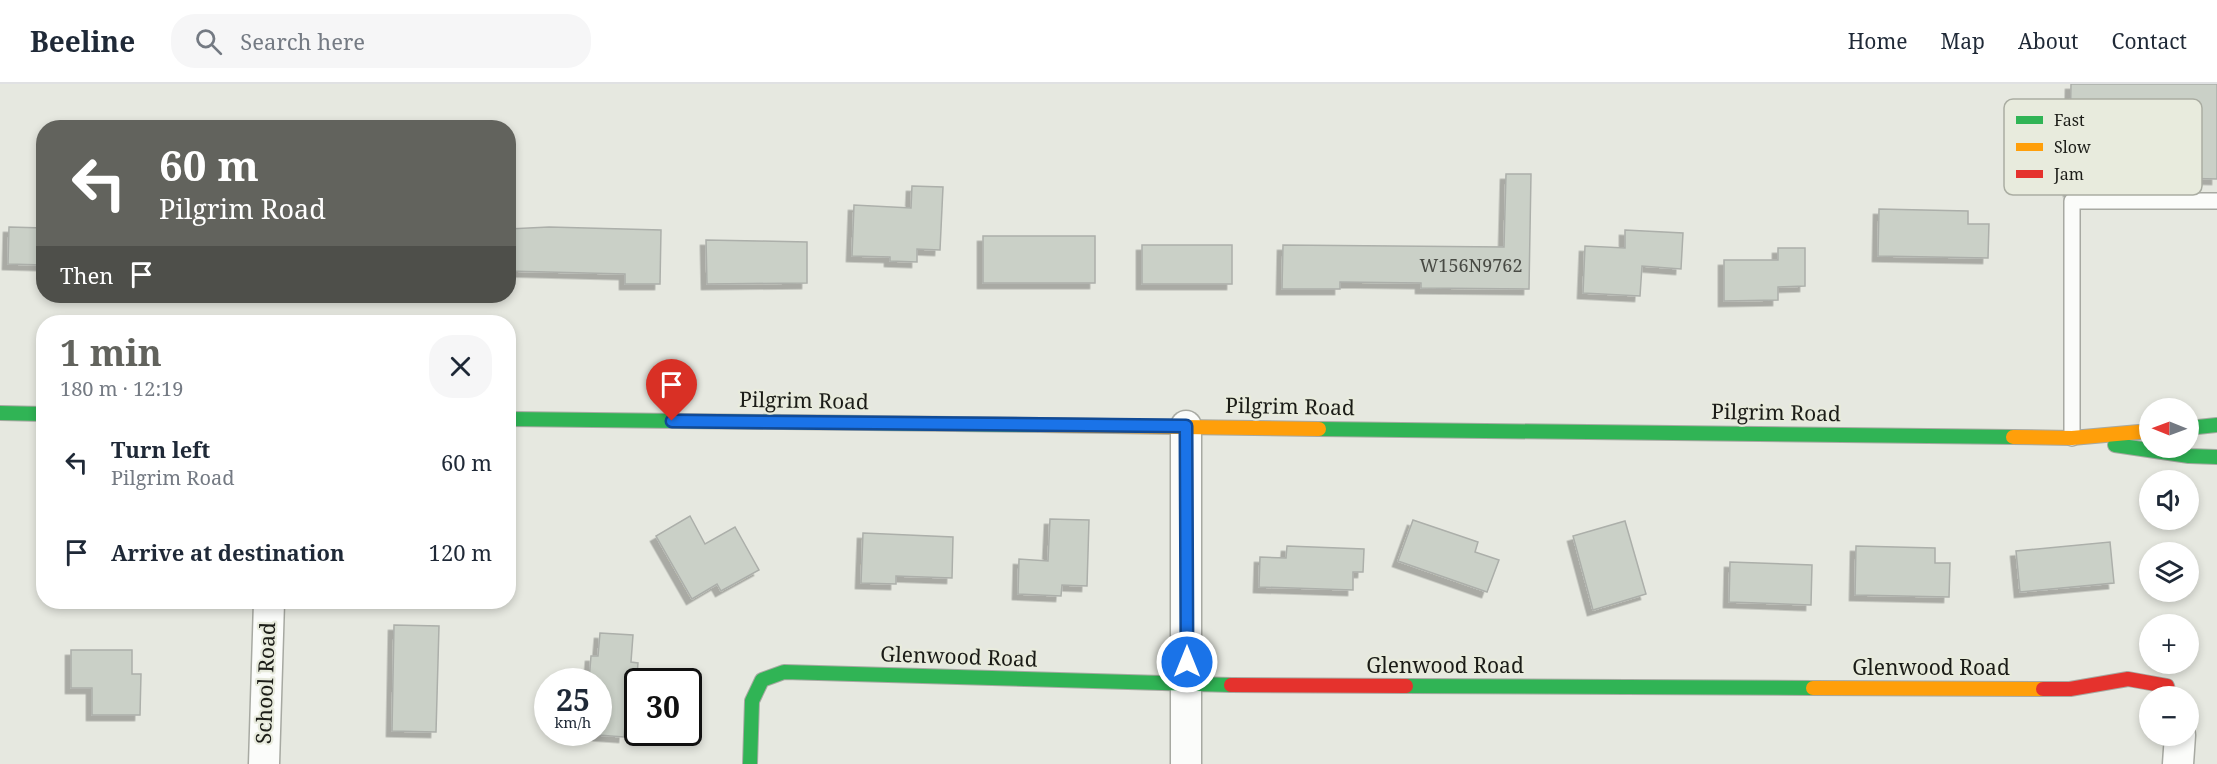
<!DOCTYPE html>
<html lang="en">
<head>
<meta charset="utf-8">
<style>
	:root { --surface:#fff; --page:#f6f6f7; --text:#1f2937; --muted:#747a83; --line:#e0e1e3; --accent:#62635d }
	body { margin:0; font-family:"Noto Serif",serif; background:var(--page); color:var(--text); height:100vh; display:flex; flex-direction:column; font-size:22px; white-space:nowrap }
	* { box-sizing:border-box; margin:0 }
	p { font-size:20px; color:var(--muted) }
	.icon { flex:none; width:33px; height:33px; fill:none; stroke:currentColor; stroke-width:2; stroke-linecap:round; stroke-linejoin:round }
	.map { position:relative; flex:1; overflow:hidden }
	.side { position:absolute; left:36px; top:231px; width:480px; height:294px; display:flex; flex-direction:column; background:var(--surface); border-radius:24px; box-shadow:0 3px 9px #0003 }
	.side>* { flex:none }
	.top-card { position:absolute; left:36px; top:36px; width:480px; height:183px; border-radius:24px; box-shadow:0 3px 9px #0003; background:#62635d; color:#fff; overflow:hidden }
	.needle { width:39px; rotate:271deg }
	.fabs { position:absolute; left:2139px; top:314px; display:grid; gap:12px }
	.fabs a { display:grid; place-items:center; width:60px; height:60px; border-radius:50%; background:var(--surface); box-shadow:0 3px 9px #0003; font-size:30px }
	.speed { position:absolute; left:534px; top:584px; display:flex; gap:12px; font-size:30px; font-weight:700; text-align:center }
	.speed>* { display:grid; place-content:center; width:78px; height:78px; border-radius:50%; background:var(--surface); box-shadow:0 3px 9px #0003; line-height:1 }
	.speed small { font-size:15px; font-weight:400 }
	.speed .limit { border:3px solid #111; border-radius:9px; background:#fff; color:#111 }
	.pin { position:absolute; display:grid; place-items:center; width:51px; height:51px; color:#fff; margin:-62px -26px; border-radius:50% 50% 50% 0; rotate:-45deg; box-shadow:0 0 6px #0007 }
	.pin .icon { rotate:45deg }
	.me { position:absolute; width:66px; margin:-33px; rotate:0deg; stroke-linejoin:round; filter:drop-shadow(0 0 4px #0008) }
	.turn { display:flex; align-items:center; gap:21px; height:126px; padding:0 24px; font-size:27px }
	.turn .icon { width:78px; height:78px; stroke-width:2.5 }
	.turn b { display:block; font-size:42px; line-height:51px }
	.then { display:flex; align-items:center; height:57px; padding:0 24px; background:#0003; gap:12px; font-size:22px }
	.round { display:grid; place-items:center; flex:none; width:63px; height:63px; border-radius:24px; background:var(--page) }
	.headline { display:flex; align-items:center; justify-content:space-between; height:102px; padding:0 24px }
	h1 { font-size:36px; font-weight:700; line-height:45px; color:var(--accent) }
	ul { padding:0; list-style:none }
	li { display:flex; align-items:center; gap:18px; height:90px; padding:0 24px }
	li div { flex:1 }
	li b { display:block; font-size:22px }
	li em { font-style:normal }
	header { display:flex; align-items:center; gap:36px; box-sizing:border-box; height:84px; padding:0 30px; background:var(--surface); border-bottom:2px solid var(--line) }
	header strong { font-size:28px }
	nav { display:flex; gap:33px; margin-inline-start:auto; font-size:21px }
	.search { width:420px; height:54px; background:var(--page); display:flex; align-items:center; gap:15px; box-sizing:border-box; padding:0 21px; border-radius:24px; color:var(--muted); font-size:22px }
	.map>svg:first-child { display:block }
	.building { fill:#cad0c7; stroke:#acafaa; stroke-width:1.5; filter:url(#shadow) }
	.lines { fill:none; stroke-linecap:round; stroke-linejoin:round }
	.lane-casing { stroke:#a7a9a2; stroke-width:18 }
	.street-casing { stroke:#a7a9a2; stroke-width:33 }
	.fast-casing { stroke:#a7a9a2; stroke-width:16 }
	.slow-casing { stroke:#a7a9a2; stroke-width:16 }
	.jam-casing { stroke:#a7a9a2; stroke-width:16 }
	.lane { stroke:#fbfcfa; stroke-width:15 }
	.street { stroke:#fbfcfa; stroke-width:30 }
	.fast { stroke:#30b455; stroke-width:14 }
	.slow { stroke:#ff9f0a; stroke-width:14 }
	.jam { stroke:#e5322d; stroke-width:14 }
	.route-casing { stroke:#114b97; stroke-width:15 }
	.route { stroke:#1a73e8; stroke-width:10 }
	.labels { text-anchor:middle; stroke-width:4.5; stroke-linejoin:round; paint-order:stroke }
	.number-label { font-size:18px; fill:#484a44 }
	.street-label { font-size:21px; fill:#1b1c17; stroke:#e8ebdd }
	.key { fill:#e8ebdd; stroke:#aaada2; stroke-width:1.5 }
	.key-label { font-size:16px; fill:#1b1c17 }
</style>
</head>
<body>
<header>
<strong>Beeline</strong>
<div class="search"><svg class="icon" aria-label="search" viewBox="0 0 24 24"><circle cx="10" cy="10" r="6"/><path d="M15 15l6 6"/></svg>Search here</div>
<nav><a>Home</a><a>Map</a><a>About</a><a>Contact</a></nav>
</header>
<div class="map">
<svg width="2217" height="680" viewBox="0 0 2217 680">
	<defs>
		<filter id="shadow"><feDropShadow dx="-5.5" dy="5.5" stdDeviation="0" flood-color="#0004"/></filter>
	</defs>
	<rect width="100%" height="100%" fill="#e6e8e0"/>
	<g class="building">
		<path d="M2071 0H2217V95L2175 94V107H2069Z"/>
		<path d="M1506 90H1531L1529 205 1421 204V199L1340 198V205H1282L1283 161 1504 163Z"/>
		<path d="M912 102 943 103 940 166 917 165V178L890 177V173L852 172 854 121 911 124Z"/>
		<path d="M1879 125 1968 127V140H1989L1988 174 1878 172Z"/>
		<path d="M9 143 44 144V181L8 180Z"/>
		<path d="M549 143 661 146 660 200H625V190L508 187V145Z"/>
		<path d="M1625 146 1683 149 1681 185 1642 182 1640 212 1583 209 1585 162 1625 164Z"/>
		<rect x="983" y="152" width="112" height="47"/>
		<path d="M706 156 807 158V199L707 200Z"/>
		<rect x="1142" y="161" width="90" height="39"/>
		<path d="M1778 164H1805V202L1778 203V216L1724 217V176H1778Z"/>
		<path d="M690 432 705 460 735 443 759 486 721 507 717 500 692 515 656 452Z"/>
		<path d="M1050 435 1089 436 1087 502 1062 501 1061 512 1018 510 1019 475 1048 477Z"/>
		<path d="M1413 436 1478 458 1475 468 1499 476 1487 508 1398 477Z"/>
		<path d="M1625 437 1646 510 1593 526 1573 452Z"/>
		<path d="M863 449 953 453 952 494 896 492V500L861 499Z"/>
		<path d="M2110 458 2114 499 2020 508 2016 467Z"/>
		<path d="M1287 462 1364 465 1363 488H1353V506L1259 503 1260 473 1286 474Z"/>
		<path d="M1856 462 1935 464V479H1950L1949 513 1855 511Z"/>
		<path d="M1730 478 1812 481 1811 521 1729 518Z"/>
		<path d="M394 541 439 542 436 648 392 647Z"/>
		<path d="M600 549 633 551 631 578 638 579 635 618 627 617 624 653 598 651V597H589L591 572H598Z"/>
		<path d="M71 566H132V590H141L140 631H92V604H71Z"/>
	</g>
	<g class="lines">
		<defs>
			<path id="lane" d="M2072 354V117H2217"/>
			<g id="street">
				<path d="M264 680 269 518"/>
				<path d="M1186 680V342"/>
				<path d="M2178 680 2180 651"/>
			</g>
			<g id="fast">
				<path d="M0 329 44 330"/>
				<path d="M508 335 1041 341"/>
				<path d="M2188 344 2217 341"/>
				<path d="M1319 345 2013 353"/>
				<path d="M2115 361 2189 372 2217 373"/>
				<path d="M1406 602 1813 604"/>
				<path d="M750 680 752 617 762 596 784 588 1231 601"/>
			</g>
			<g id="slow">
				<path d="M1041 341 1319 345"/>
				<path d="M2013 353 2072 354 2150 347"/>
				<path d="M1813 604 2043 605"/>
			</g>
			<g id="jam">
				<path d="M1231 601 1406 602"/>
				<path d="M2043 605H2070L2128 595 2167 602 2170 612"/>
			</g>
		</defs>
		<use href="#lane" class="lane-casing"/>
		<use href="#street" class="street-casing"/>
		<use href="#fast" class="fast-casing"/>
		<use href="#slow" class="slow-casing"/>
		<use href="#jam" class="jam-casing"/>
		<use href="#lane" class="lane"/>
		<use href="#street" class="street"/>
		<use href="#fast" class="fast"/>
		<use href="#slow" class="slow"/>
		<use href="#jam" class="jam"/>
	</g>
	<g class="lines">
		<defs>
			<path id="route" d="M672 337 1186 342 1187 578"/>
		</defs>
		<use href="#route" class="route-casing"/>
		<use href="#route" class="route"/>
	</g>
	<g class="labels">
		<g class="number-label">
			<text x="1471" y="188">W156N9762</text>
		</g>
		<g class="street-label">
			<text transform="translate(804 317) rotate(1)" y="7">Pilgrim Road</text>
			<text transform="translate(1290 323) rotate(1)" y="7">Pilgrim Road</text>
			<text transform="translate(1776 329) rotate(1)" y="7">Pilgrim Road</text>
			<text transform="translate(959 573) rotate(2)" y="7">Glenwood Road</text>
			<text x="1445" y="589">Glenwood Road</text>
			<text x="1931" y="591">Glenwood Road</text>
			<text transform="translate(266 599) rotate(-88)" y="7">School Road</text>
		</g>
	</g>
	<rect x="2004" y="15" width="198" height="96" rx="9" class="key"/>
	<rect x="2016" y="32" width="27" height="8" fill="#30b455"/>
	<rect x="2016" y="59" width="27" height="8" fill="#ff9f0a"/>
	<rect x="2016" y="86" width="27" height="8" fill="#e5322d"/>
	<g class="key-label">
		<text x="2054" y="42">Fast</text>
		<text x="2054" y="69">Slow</text>
		<text x="2054" y="96">Jam</text>
	</g>
</svg>
<div class="fabs">
<a><svg class="needle" viewBox="-14 -14 28 28"><path d="M0-13l5 13h-10z" fill="#e53935"/><path d="M0 13l5-13h-10z" fill="#747a83"/></svg></a>
<a><svg class="icon" aria-label="sound" viewBox="0 0 24 24"><path d="M4 9h4l5-4v14l-5-4H4zM17 9q2 3 0 6"/></svg></a>
<a><svg class="icon" aria-label="layers" viewBox="0 0 24 24"><path d="M12 4l9 5-9 5-9-5zM3 14l9 5 9-5"/></svg></a>
<a>+</a>
<a>−</a>
</div>
<div class="speed"><div>25<small>km/h</small></div><div class="limit">30</div></div>
<div class="pin" style="left:672px;top:337px;background:#d93025"><svg class="icon" aria-label="arrive" viewBox="0 0 24 24"><path d="M6 21V4h12l-3 4 3 4H6"/></svg></div>
<svg class="me" style="left:1187px;top:578px" viewBox="-20 -20 40 40"><circle r="17" fill="#1a73e8" stroke="#fff" stroke-width="3"/><path d="M0-11L8 9 0 5-8 9z" fill="#fff"/></svg>
<div class="top-card">
<div class="turn"><svg class="icon" aria-label="left" viewBox="0 0 24 24"><path d="M17 20v-9H6M10 6l-5 5 5 5"/></svg><div><b>60 m</b>Pilgrim Road</div></div>
<div class="then">Then<svg class="icon" aria-label="arrive" viewBox="0 0 24 24"><path d="M6 21V4h12l-3 4 3 4H6"/></svg></div>
</div>
<section class="side">
<div class="headline"><div><h1>1 min</h1><p>180 m · 12:19</p></div><a class="round"><svg class="icon" aria-label="close" viewBox="0 0 24 24"><path d="M6 6l12 12M18 6L6 18"/></svg></a></div>
<ul>
<li><svg class="icon" aria-label="left" viewBox="0 0 24 24"><path d="M17 20v-9H6M10 6l-5 5 5 5"/></svg><div><b>Turn left</b><p>Pilgrim Road</p></div><em>60 m</em></li>
<li><svg class="icon" aria-label="arrive" viewBox="0 0 24 24"><path d="M6 21V4h12l-3 4 3 4H6"/></svg><div><b>Arrive at destination</b></div><em>120 m</em></li>
</ul>
</section>
</div>
</body>
</html>
